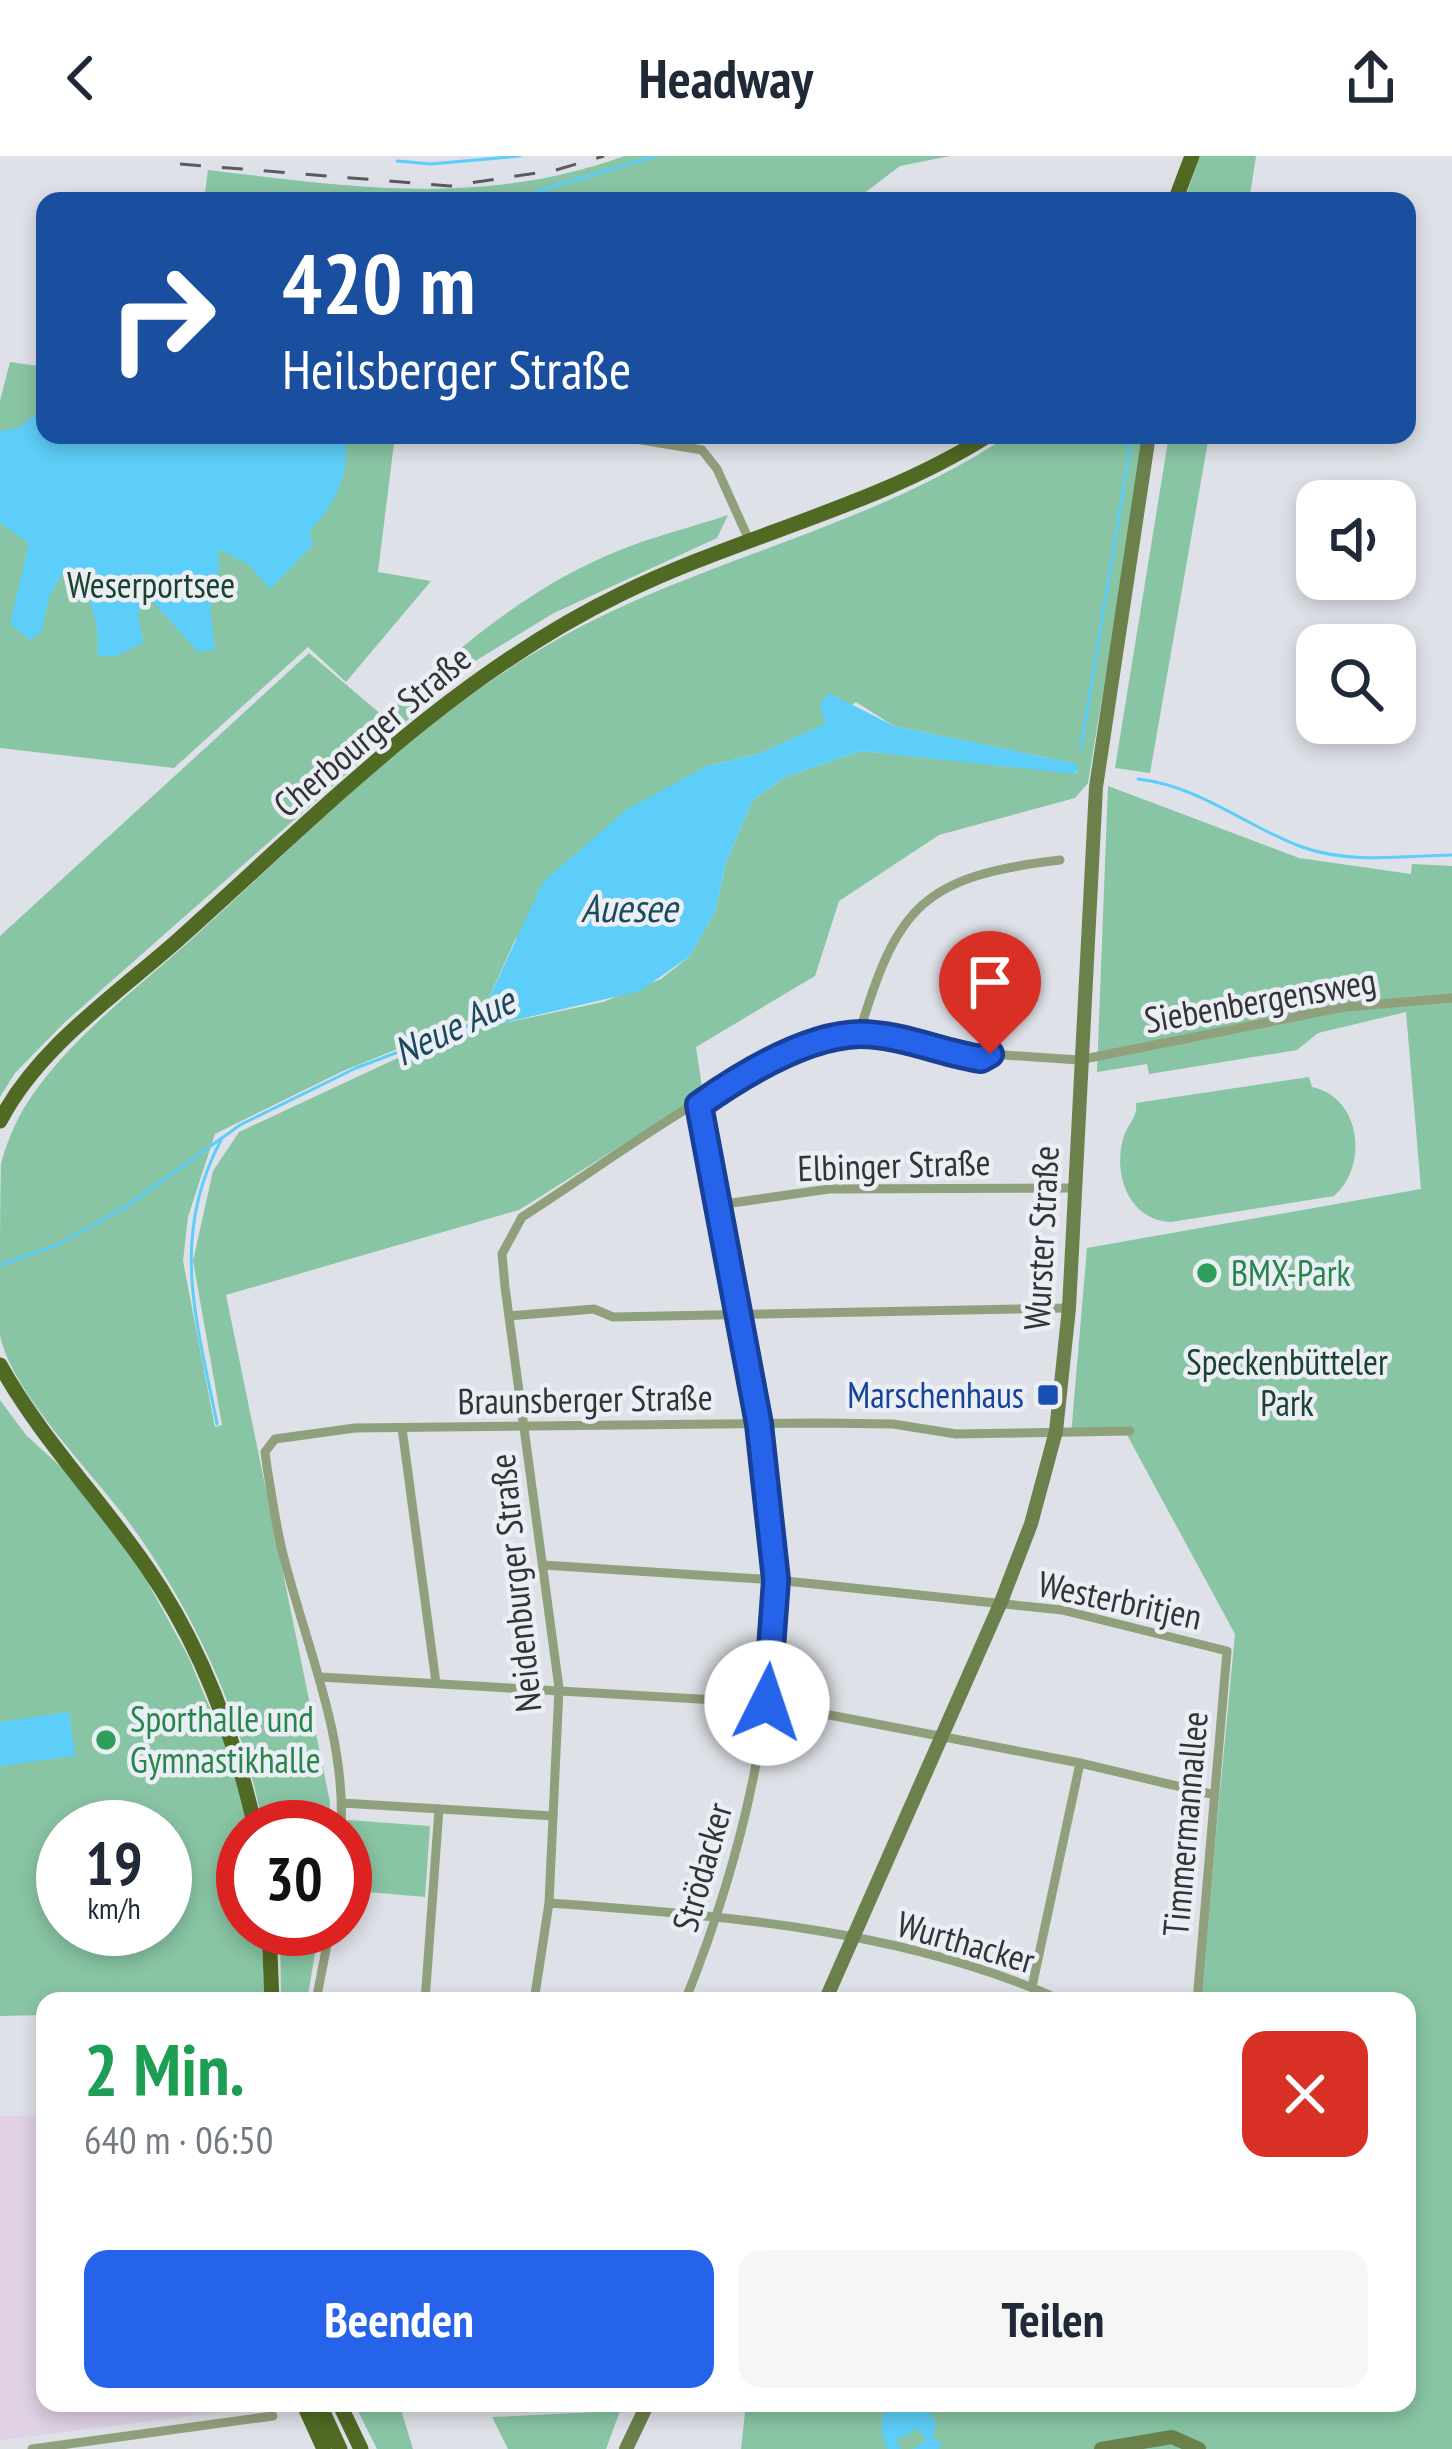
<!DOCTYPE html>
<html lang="de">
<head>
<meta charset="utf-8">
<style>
	:root { --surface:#fff; --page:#f6f6f7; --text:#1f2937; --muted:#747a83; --accent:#2563eb }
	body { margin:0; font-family:"PT Sans Narrow",sans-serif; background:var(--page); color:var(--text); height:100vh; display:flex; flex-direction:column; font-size:45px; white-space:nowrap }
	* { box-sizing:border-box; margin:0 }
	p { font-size:39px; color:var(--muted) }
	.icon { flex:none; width:66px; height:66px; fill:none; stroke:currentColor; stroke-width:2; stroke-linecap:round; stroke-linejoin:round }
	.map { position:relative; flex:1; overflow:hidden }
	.drawer { position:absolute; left:36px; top:1836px; width:1380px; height:420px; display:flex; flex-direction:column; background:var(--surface); border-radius:24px; box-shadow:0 6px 18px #0003 }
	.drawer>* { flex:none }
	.banner { position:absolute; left:36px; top:36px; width:1380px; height:252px; border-radius:24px; box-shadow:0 6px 18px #0003; background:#1a4fa0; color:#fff; overflow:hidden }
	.fabs { position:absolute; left:1296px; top:324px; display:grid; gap:24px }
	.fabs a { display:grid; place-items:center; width:120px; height:120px; border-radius:24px; background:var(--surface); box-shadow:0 6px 18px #0003; font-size:60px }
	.speed { position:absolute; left:36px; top:1644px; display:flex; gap:24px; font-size:60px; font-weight:700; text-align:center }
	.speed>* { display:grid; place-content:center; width:156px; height:156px; border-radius:50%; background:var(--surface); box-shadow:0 6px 18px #0003; line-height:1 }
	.speed small { font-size:30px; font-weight:400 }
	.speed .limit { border:18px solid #d22; background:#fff; color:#111 }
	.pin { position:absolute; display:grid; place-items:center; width:102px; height:102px; color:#fff; margin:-123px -51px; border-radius:50% 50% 50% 0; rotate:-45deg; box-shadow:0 0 12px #0007 }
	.pin .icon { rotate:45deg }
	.me { position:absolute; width:132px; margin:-66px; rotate:4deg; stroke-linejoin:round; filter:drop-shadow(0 0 9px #0008) }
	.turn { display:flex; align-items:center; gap:42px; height:252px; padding:0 48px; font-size:54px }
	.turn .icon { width:156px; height:156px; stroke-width:2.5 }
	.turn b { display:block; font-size:84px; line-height:102px }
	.round { display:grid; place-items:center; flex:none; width:126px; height:126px; border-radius:24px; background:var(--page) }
	.overview { display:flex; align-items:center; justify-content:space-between; height:204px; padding:0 48px }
	h1 { font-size:72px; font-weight:600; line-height:90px; color:#1e9e55 }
	.action { display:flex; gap:24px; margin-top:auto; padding:24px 48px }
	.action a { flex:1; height:138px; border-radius:24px; background:var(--accent); color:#fff; font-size:48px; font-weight:600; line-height:138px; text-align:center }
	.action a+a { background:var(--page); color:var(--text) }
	header { display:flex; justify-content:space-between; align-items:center; height:156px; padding:0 48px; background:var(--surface); font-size:54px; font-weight:600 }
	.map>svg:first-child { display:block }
	.education { fill:#e0d1e5 }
	.green { fill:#88c5a4; fill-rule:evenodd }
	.water { fill:#5dcef9 }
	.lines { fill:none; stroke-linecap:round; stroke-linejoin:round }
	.stream { stroke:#5dcef9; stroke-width:3 }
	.street { stroke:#91a07c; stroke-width:9 }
	.secondary { stroke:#6b804b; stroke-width:14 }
	.primary { stroke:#506923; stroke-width:15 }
	.rail { stroke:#5a5b5f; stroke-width:3; stroke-dasharray:21 21; stroke-linecap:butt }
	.route-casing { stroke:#184099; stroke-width:30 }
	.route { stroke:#2563eb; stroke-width:21 }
	.leisure-dot { fill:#2e9e5b; stroke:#ebeef4; stroke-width:4.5 }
	.transit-dot { fill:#1a4fb4; stroke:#ebeef4; stroke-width:4.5 }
	.labels { text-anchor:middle; stroke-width:9; stroke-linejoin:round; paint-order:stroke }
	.park-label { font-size:36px; fill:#19432e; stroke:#ebeef4 }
	.street-label { font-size:36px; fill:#333437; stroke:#ebeef4 }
	.leisure-label { font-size:36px; fill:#27864d; stroke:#ebeef4; text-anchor:start }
	.transit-label { font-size:36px; fill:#164399; stroke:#ebeef4; text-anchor:end }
	.water-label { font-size:39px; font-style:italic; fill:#1a4a5c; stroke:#ebeef4 }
</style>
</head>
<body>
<header><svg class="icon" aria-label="back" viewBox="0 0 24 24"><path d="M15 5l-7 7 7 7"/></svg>Headway<svg class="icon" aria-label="share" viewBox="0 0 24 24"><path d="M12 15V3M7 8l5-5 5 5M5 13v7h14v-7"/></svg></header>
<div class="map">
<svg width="1452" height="2293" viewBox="0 0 1452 2293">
	<rect width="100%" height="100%" fill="#dee1e7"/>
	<path class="education" d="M45 1959V2247H232L233 2255 0 2284V1960Z"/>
	<g class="green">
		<path d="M625 0H950L900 10 854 45H204L208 14C357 32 480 51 625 0Z"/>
		<path d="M1200 0H1256L1249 45H1184Z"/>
		<path d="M10 206 45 211V279H395L378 416 431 425 346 526 308 491 174 612 0 592V245Z"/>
		<path d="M1009 279H1145L1088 627 1075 642 939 679 839 745 815 820 696 891 703 938 519 1054 226 1139 330 1646 329 1671H263C243 1562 196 1459 131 1369 96 1320 11 1237 0 1179 0 1151 0 1036 1 1008 5 991 15 967 24 952 65 885 137 833 194 781 315 671 432 549 578 472 717 399 878 368 1009 279ZM856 546 894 570 1077 608V617L860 595 783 622 752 645 726 707 715 756 690 800 661 823 603 846 486 871 417 893 239 976 213 1015 193 1105 222 1269 215 1271 183 1105 188 1061 215 978 343 915 481 859 515 784 707 610 758 598 826 568Z"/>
		<path d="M1169 279H1209L1150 617 1115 612Z"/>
		<path d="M728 359 717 382 554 457 472 507 65 866 15 917 0 941V780L309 497 383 560C455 495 529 430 620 394 655 380 692 371 728 359Z"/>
		<path d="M1108 630 1299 702 1411 718 1412 708 1452 710V2293H741L746 2247H1407V1845H1200L1235 1478 1127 1279H1071L1087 1092 1421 1033 1406 856 1318 877 1297 894 1149 918 1147 908 1097 916Z"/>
		<path d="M1309 921 1312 931C1361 941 1369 1010 1334 1040L1171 1066C1129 1064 1113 1019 1123 983 1127 968 1138 962 1136 947Z"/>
		<path d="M0 1244 26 1279 62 1312 137 1407 188 1500 225 1588 242 1645 247 1671 243 1773H261L265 1845H45V1859L0 1860ZM63 1671H165V1773H63Z"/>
		<path d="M348 1664 430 1670 425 1741 345 1734Z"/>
		<path d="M280 1773H319L307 1845H281Z"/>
		<path d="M354 2247H399L413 2293H377Z"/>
		<path d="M620 2255 606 2293H508L492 2261Z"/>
	</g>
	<g class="water">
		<path d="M45 250V279H345C351 319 335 347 309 376L313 389 270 433 249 409 219 393 218 435 210 452 215 494 198 496 147 439 138 457 143 487 116 500H97C101 468 91 435 65 414L49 441 41 477 30 484 10 468 29 387 0 367V275L19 272Z"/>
		<path d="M829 537 894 570 1078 608 1076 618 860 595 783 622 752 645 726 707 715 756 690 800 640 835 486 871 481 859 543 726 626 654 707 610 758 598 825 568 820 548Z"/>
		<path d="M69 1556 75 1600 0 1610V1566Z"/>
		<path d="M892 2247H923L936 2267 933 2282 942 2287 939 2293H912L926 2285 918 2273 896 2284 901 2293H888C880 2276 878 2261 892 2247Z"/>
	</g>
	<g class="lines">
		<g class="stream">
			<path d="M397 5 431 8 520 0"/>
			<path d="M538 35 656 0"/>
			<path d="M1081 592 1132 279"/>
			<path d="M1138 623C1200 630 1245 670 1302 691 1349 708 1403 700 1452 699"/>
			<path d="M0 1109 57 1089 127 1050 240 969 356 912 483 864"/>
			<path d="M217 1268C197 1165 169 1082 221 984"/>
		</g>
		<g class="street">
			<path d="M611 279 702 294 717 313 749 384"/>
			<path d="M859 878C897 750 923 720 1060 704"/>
			<path d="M718 1049 829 1033 1073 1032"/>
			<path d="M509 1160 594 1153 613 1161 1069 1152"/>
			<path d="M402 1272 436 1527"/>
			<path d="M543 1409 776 1424 1062 1454 1227 1495 1197 1845"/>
			<path d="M320 1521 767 1547 1080 1607 1215 1639"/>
			<path d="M342 1647 553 1660"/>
			<path d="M341 1671C346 1580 306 1489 284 1402 276 1372 272 1341 267 1311L265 1296 275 1283 355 1272 820 1267 893 1268 956 1278 1130 1275"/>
			<path d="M549 1747C721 1760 904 1772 1063 1845"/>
			<path d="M1032 1831 1080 1607"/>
			<path d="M316 1845 330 1773"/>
			<path d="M425 1845 439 1653"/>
			<path d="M534 1845 549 1747 559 1532 505 1131 502 1098 522 1061C608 1007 761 888 856 879 896 875 941 897 981 903L990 898 1079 904 1345 851 1452 842"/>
			<path d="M685 1845C739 1711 773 1572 775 1427 776 1395 769 1360 765 1327 752 1200 723 1074 699 949"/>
			<path d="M416 2247H489"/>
			<path d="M32 2293 273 2260"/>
		</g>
		<g class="secondary">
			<path d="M825 1845 1001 1446 1031 1368 1056 1275 1069 1152 1096 631 1149 279"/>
			<path d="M626 2293 648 2247"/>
			<path d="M1101 2293 1172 2281 1199 2293"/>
		</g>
		<g class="primary">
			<path d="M1175 45 1192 0"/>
			<path d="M0 965C38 891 117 838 178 784 319 658 450 521 621 438 741 379 876 351 989 279"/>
			<path d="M0 1209C40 1281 99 1342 146 1410 201 1489 234 1578 255 1671"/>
			<path d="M269 1773 272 1845"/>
			<path d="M303 2247 324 2293"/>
			<path d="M319 2247 340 2293"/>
			<path d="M339 2247 361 2293"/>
		</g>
		<path class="rail" d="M180 8 450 30 556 14 604 0"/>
	</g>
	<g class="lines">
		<defs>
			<path id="route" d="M767 1547 776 1424 759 1268 699 949C743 918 806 879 860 878 900 878 942 897 981 903L990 898"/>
		</defs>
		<use href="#route" class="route-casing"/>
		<use href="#route" class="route"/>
	</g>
	<g class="leisure-dot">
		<circle cx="1207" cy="1117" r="12"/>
		<circle cx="106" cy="1584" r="12"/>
	</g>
	<rect class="transit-dot" x="1036" y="1227" width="24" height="24" rx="6"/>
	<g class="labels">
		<g class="park-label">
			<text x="151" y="442">Weserportsee</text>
			<text x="1287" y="1219">Speckenbütteler<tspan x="1287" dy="41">Park</tspan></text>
		</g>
		<g class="street-label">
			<text transform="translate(372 575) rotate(-40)" y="13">Cherbourger Straße</text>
			<text transform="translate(1260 844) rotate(-10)" y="13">Siebenbergensweg</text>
			<text transform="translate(894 1009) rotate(-2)" y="13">Elbinger Straße</text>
			<text transform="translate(1041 1082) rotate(-87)" y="13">Wurster Straße</text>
			<text transform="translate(585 1243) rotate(-1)" y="13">Braunsberger Straße</text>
			<text transform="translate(515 1427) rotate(-96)" y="13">Neidenburger Straße</text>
			<text transform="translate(1120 1444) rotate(12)" y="13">Westerbritjen</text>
			<text transform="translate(1185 1668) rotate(-85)" y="13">Timmermannallee</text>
			<text transform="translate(702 1711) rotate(-74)" y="13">Strödacker</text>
			<text transform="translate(966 1786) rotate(16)" y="13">Wurthacker</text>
		</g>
		<g class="leisure-label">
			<text x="1231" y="1130">BMX-Park</text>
			<text x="130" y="1576">Sporthalle und<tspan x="130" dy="41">Gymnastikhalle</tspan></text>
		</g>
		<g class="transit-label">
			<text x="1024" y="1252">Marschenhaus</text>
		</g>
		<g class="water-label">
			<text x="629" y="766">Auesee</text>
			<text transform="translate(454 870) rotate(-26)" y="14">Neue Aue</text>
		</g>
	</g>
</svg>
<div class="fabs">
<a><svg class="icon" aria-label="sound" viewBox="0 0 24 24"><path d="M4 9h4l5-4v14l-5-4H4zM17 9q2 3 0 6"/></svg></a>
<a><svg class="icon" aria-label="search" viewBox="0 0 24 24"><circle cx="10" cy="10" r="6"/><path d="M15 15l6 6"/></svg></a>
</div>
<div class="speed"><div>19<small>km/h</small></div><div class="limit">30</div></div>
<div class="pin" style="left:990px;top:898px;background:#d93025"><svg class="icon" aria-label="arrive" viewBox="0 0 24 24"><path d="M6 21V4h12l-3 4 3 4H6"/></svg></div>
<svg class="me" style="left:767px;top:1547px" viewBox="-20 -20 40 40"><circle r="19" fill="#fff"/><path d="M0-13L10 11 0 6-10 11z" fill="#2563eb"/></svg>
<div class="banner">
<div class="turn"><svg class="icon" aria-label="right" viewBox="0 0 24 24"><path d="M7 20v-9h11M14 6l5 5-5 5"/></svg><div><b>420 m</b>Heilsberger Straße</div></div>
</div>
<section class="drawer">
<div class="overview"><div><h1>2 Min.</h1><p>640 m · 06:50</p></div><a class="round" style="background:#d93025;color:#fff"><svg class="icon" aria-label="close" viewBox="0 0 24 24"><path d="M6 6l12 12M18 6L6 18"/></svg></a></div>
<div class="action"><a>Beenden</a><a>Teilen</a></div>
</section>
</div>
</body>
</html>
